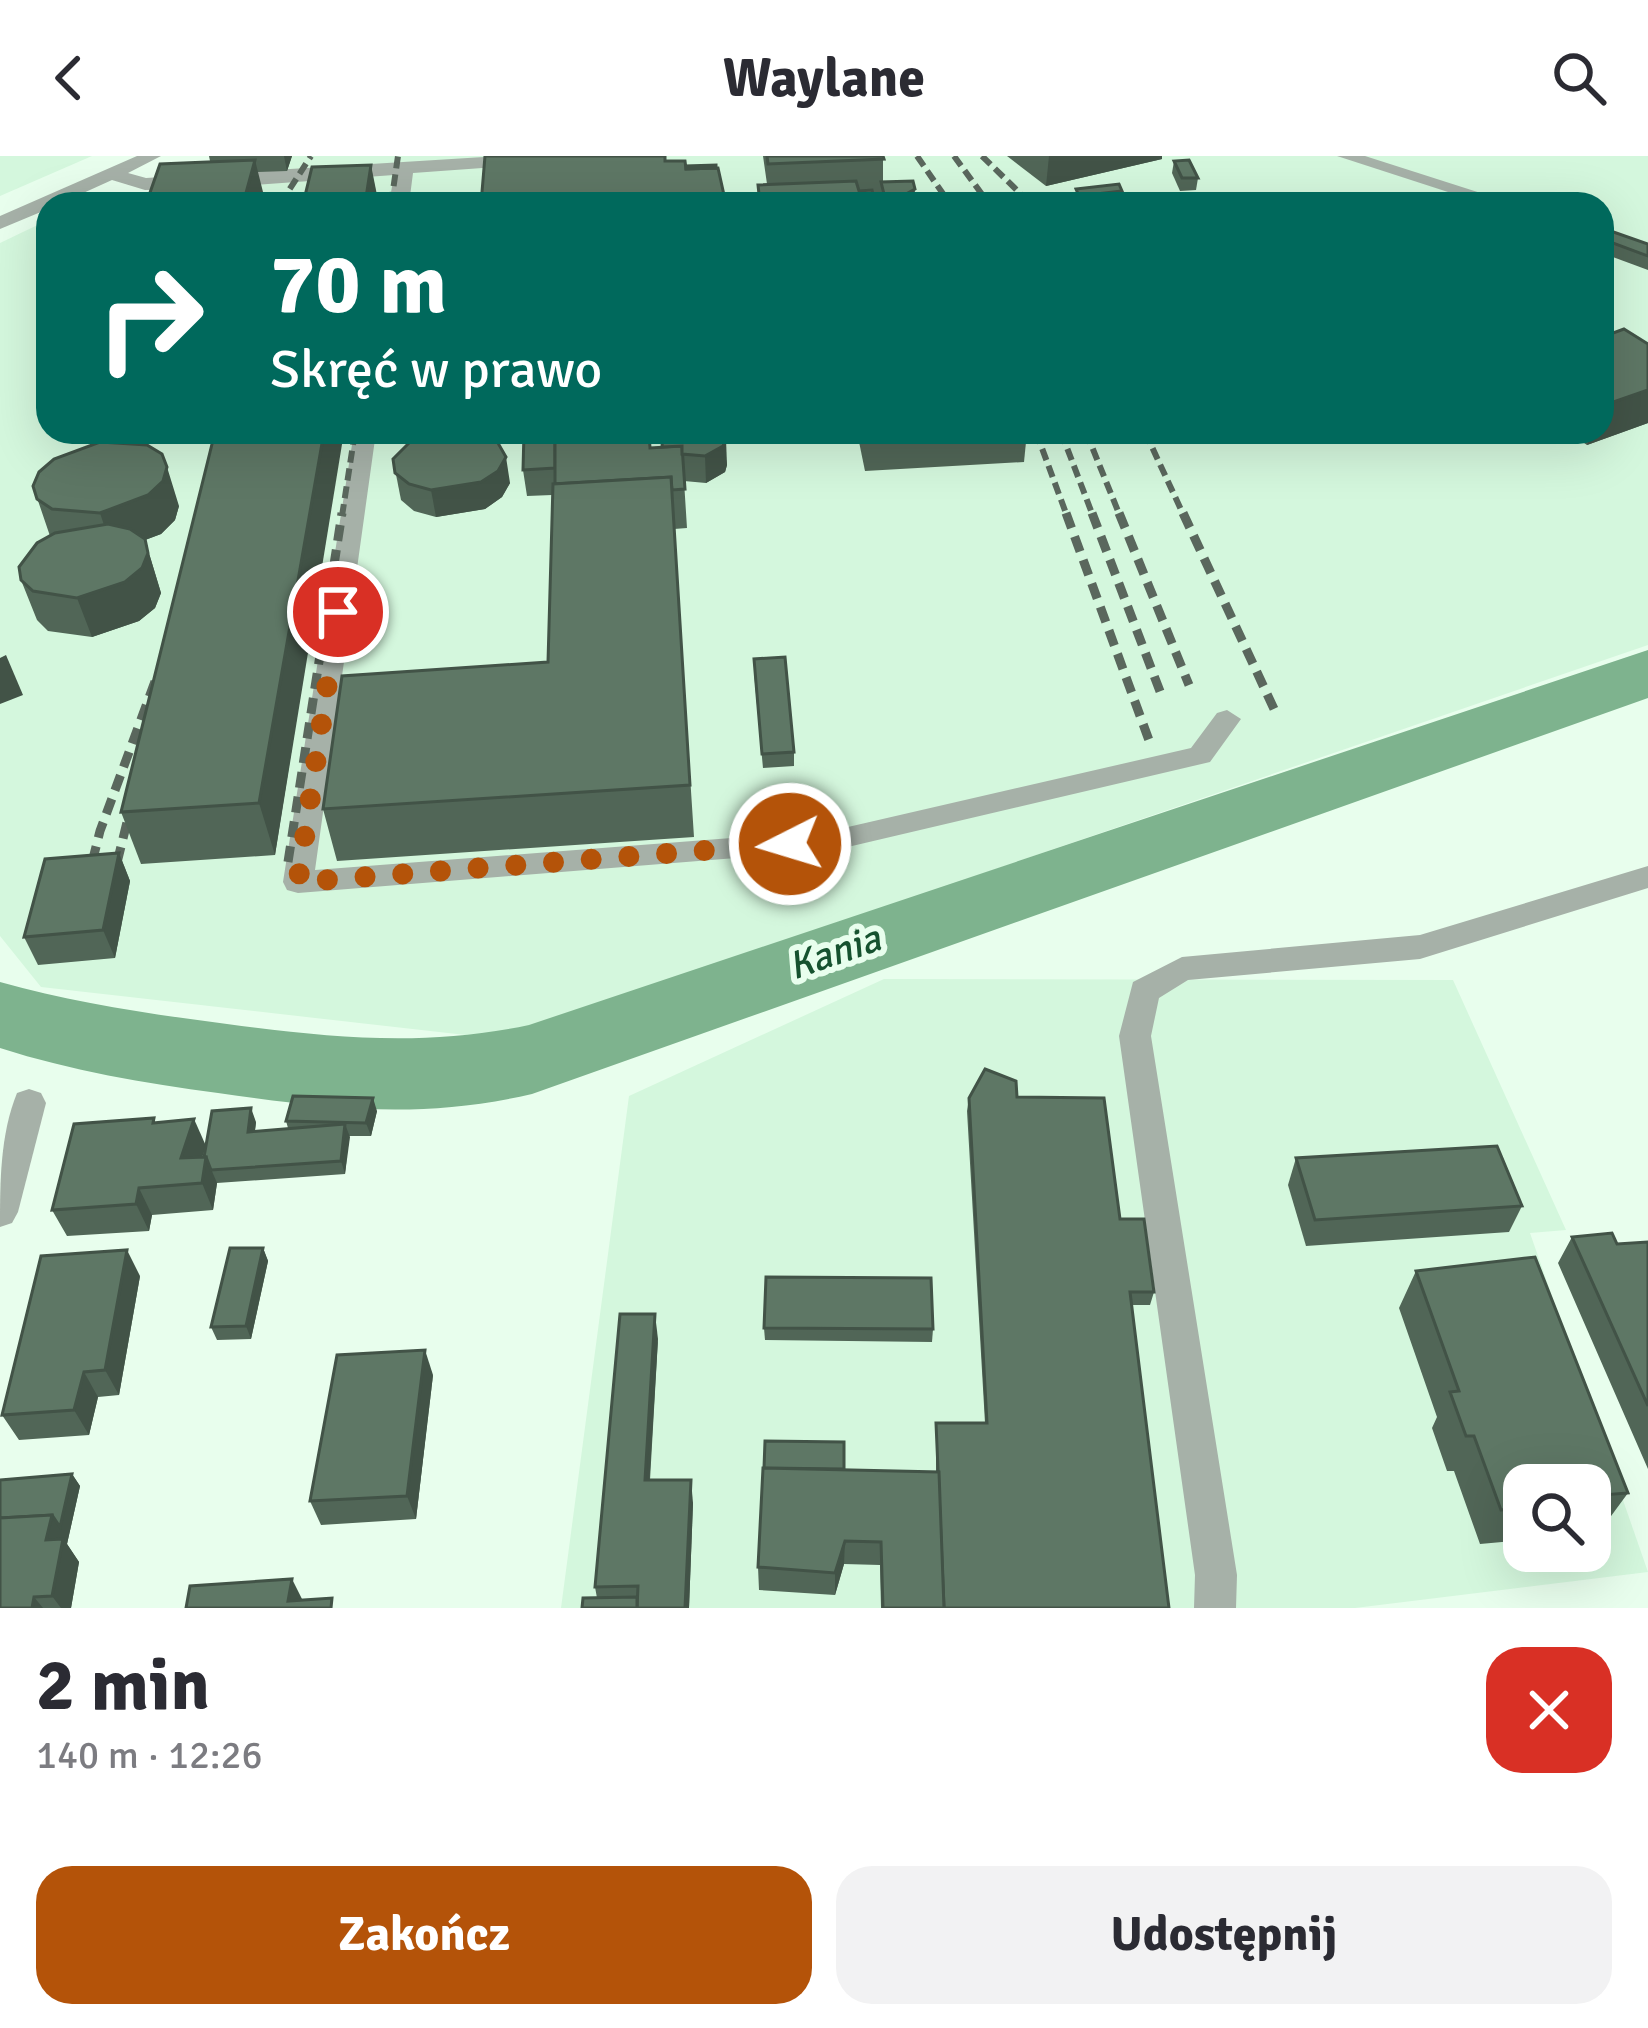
<!DOCTYPE html>
<html lang="pl">
<head>
<meta charset="utf-8">
<style>
	:root { --surface:#fff; --page:#f2f2f3; --text:#2b2b33; --muted:#7c7c81; --accent:#b45309 }
	body { margin:0; font-family:Signika,sans-serif; background:var(--page); color:var(--text); height:100vh; display:flex; flex-direction:column; font-size:45px; white-space:nowrap }
	* { box-sizing:border-box; margin:0 }
	p { font-size:39px; color:var(--muted) }
	.icon { flex:none; width:66px; height:66px; fill:none; stroke:currentColor; stroke-width:2; stroke-linecap:round; stroke-linejoin:round }
	.map { position:relative; height:1452px; overflow:hidden }
	.side { display:flex; flex-direction:column; background:var(--surface); flex:1 }
	.side>* { flex:none }
	.hud { position:absolute; left:36px; top:36px; width:1578px; height:252px; border-radius:36px; box-shadow:0 12px 48px #0002; background:#00695c; color:#fff; overflow:hidden }
	.controls { position:absolute; left:1503px; top:1308px; display:grid; gap:24px }
	.controls a { display:grid; place-items:center; width:108px; height:108px; border-radius:24px; background:var(--surface); box-shadow:0 12px 48px #0002; font-size:60px }
	.pin { position:absolute; display:grid; place-items:center; width:102px; height:102px; color:#fff; margin:-51px; border:6px solid #fff; border-radius:50%; box-shadow:0 3px 12px #0007 }
	.me { position:absolute; width:132px; margin:-66px; rotate:265deg; stroke-linejoin:round; filter:drop-shadow(0 0 9px #0008) }
	.turn { display:flex; align-items:center; gap:42px; height:252px; padding:0 36px; font-size:54px }
	.turn .icon { width:156px; height:156px; stroke-width:2.5 }
	.turn b { display:block; font-size:84px; line-height:102px }
	.round { display:grid; place-items:center; flex:none; width:126px; height:126px; border-radius:36px; background:var(--page) }
	.summary { display:flex; align-items:center; justify-content:space-between; height:204px; padding:0 36px }
	h1 { font-size:72px; font-weight:700; line-height:90px }
	.button { display:flex; gap:24px; margin-top:auto; padding:24px 36px }
	.button a { flex:1; height:138px; border-radius:36px; background:var(--accent); color:#fff; font-size:48px; font-weight:700; line-height:138px; text-align:center }
	.button a+a { background:var(--page); color:var(--text) }
	header { display:flex; justify-content:space-between; align-items:center; height:156px; padding:0 36px; background:var(--surface); font-size:54px; font-weight:700 }
	.map>svg:first-child { display:block }
	.built { fill:#d4f7dd; fill-rule:evenodd }
	.lines { fill:none; stroke-linecap:round; stroke-linejoin:round }
	.river { fill:#7eb38e; fill-rule:evenodd }
	.minor { fill:#a6b1a8; fill-rule:evenodd }
	.rail-far1 { stroke:#5a675d; stroke-width:6; stroke-dasharray:12 6; stroke-linecap:butt }
	.rail { stroke:#5a675d; stroke-width:9; stroke-dasharray:16 9; stroke-linecap:butt }
	.wall { fill:#516657; fill-rule:evenodd }
	.shaded-wall { fill:#425347 }
	.building { fill:#5e7765; stroke:#425347; stroke-width:3 }
	.route { stroke:#b45309; stroke-width:21; stroke-dasharray:0 37.8 }
	.labels { text-anchor:middle; stroke-width:12; stroke-linejoin:round; paint-order:stroke }
	.water-label { font-size:39px; font-style:italic; fill:#16522f; stroke:#e8feed }
</style>
</head>
<body>
<header><svg class="icon" aria-label="back" viewBox="0 0 24 24"><path d="M15 5l-7 7 7 7"/></svg>Waylane<svg class="icon" aria-label="search" viewBox="0 0 24 24"><circle cx="10" cy="10" r="6"/><path d="M15 15l6 6"/></svg></header>
<div class="map">
<svg width="1648" height="1452" viewBox="0 0 1648 1452">
	<rect width="100%" height="100%" fill="#e8feed"/>
	<g class="built">
		<path d="M0 0H92L0 40Z"/>
		<path d="M293 0H1648V489L501 883 41 831 0 780V87L48 64V276H1602V48H93L145 37 188 36Z"/>
		<path d="M884 823 1453 824 1566 1074 1530 1077 1648 1416 1355 1452H561L629 940ZM1524 1329H1590V1395H1524Z"/>
	</g>
	<g class="lines">
		<path class="river" d="M1648 494V542L532 938C420 964 330 953 218 937 144 927 72 915 0 892V826C74 847 150 858 227 868 331 882 426 891 529 869Z"/>
		<g class="minor">
			<path d="M137 0H161L128 17 146 22 500 0H587L578 5 413 17 409 48H389L394 19 197 33 145 34 112 24 59 48H48V53L0 73V60Z"/>
			<path d="M1337 0H1365L1515 48H1485Z"/>
			<path d="M354 276H376L315 714 835 674 1191 592 1217 557 1227 554 1241 563 1210 606 835 694 298 737 287 734 283 726Z"/>
			<path d="M1648 710V732L1420 803 1188 824 1159 842 1151 880 1237 1419 1236 1452H1194L1195 1419 1119 880 1133 826 1182 801 1420 779Z"/>
			<path d="M29 933 41 937 46 947 18 1056 12 1067 0 1071C0 1026 0 979 17 937Z"/>
		</g>
		<g class="rail-far1">
			<path d="M917 0 950 48"/>
			<path d="M954 0 989 48"/>
			<path d="M982 0 1031 48"/>
			<path d="M280 48 311 0"/>
			<path d="M391 48 398 0"/>
			<path d="M1036 276 1067 360"/>
			<path d="M1061 276 1093 360"/>
			<path d="M1086 276 1120 360"/>
			<path d="M1145 276 1184 360"/>
			<path d="M342 360 355 276"/>
		</g>
		<g class="rail">
			<path d="M1066 357 1150 587"/>
			<path d="M1092 357 1161 538"/>
			<path d="M1119 357 1189 529"/>
			<path d="M1183 357 1274 553"/>
			<path d="M288 706 342 357"/>
			<path d="M86 730 100 675 157 520"/>
			<path d="M111 731 134 638"/>
		</g>
	</g>
	<g class="wall">
		<path d="M209 0H292L287 15 258 16 210 5Z"/>
		<path d="M763 0H883V26L913 25 914 48H881V38H873L875 48H758V29L767 28Z"/>
		<path d="M1007 0H1162V3L1046 30Z"/>
		<path d="M1174 5 1198 22 1196 34 1180 35 1172 17Z"/>
		<path d="M1602 72 1648 88V114L1602 97Z"/>
		<path d="M1624 173 1648 188V267L1587 289 1568 276H1602V181Z"/>
		<path d="M524 276H721L727 309 725 316 706 327 684 325 687 372 674 373 694 681 337 705 323 653 548 506 552 339 527 340 523 314ZM664 277 662 291 650 292 649 278Z"/>
		<path d="M857 276H1027L1024 306 865 315Z"/>
		<path d="M393 303 510 327 502 341 485 353 436 361 414 355 401 344Z"/>
		<path d="M33 330 179 350 175 364 161 378 145 384 161 437 155 452 139 465 92 481 48 475 37 464 21 424 50 380Z"/>
		<path d="M754 517 794 596V610L763 612Z"/>
		<path d="M303 521 275 699 141 708 121 656Z"/>
		<path d="M119 697 130 725 115 802 38 809 24 781Z"/>
		<path d="M1017 941 1120 1063 1154 1136 1150 1149H1131L1169 1452H881L880 1409 844 1408 835 1439 759 1434 758 1411 844 1313 936 1316V1267H985L967 955 969 942Z"/>
		<path d="M377 955 371 980H349L345 1018 217 1027 213 1054 152 1059 149 1075 67 1080 52 1054 156 966 206 990 202 1001H204L256 966 255 975 288 972 286 965Z"/>
		<path d="M1296 1002 1522 1050 1509 1076 1306 1090 1288 1029Z"/>
		<path d="M1572 1081 1617 1088 1648 1086V1313L1558 1107Z"/>
		<path d="M263 1092 268 1105 251 1183 217 1184 211 1171Z"/>
		<path d="M1416 1115 1628 1337 1603 1371 1590 1372V1329H1524V1384L1480 1388 1454 1315H1447L1432 1272 1437 1261 1399 1152Z"/>
		<path d="M140 1120 119 1239 98 1241 89 1279 19 1284 2 1259Z"/>
		<path d="M764 1172 933 1173 932 1186 765 1184Z"/>
		<path d="M658 1183 650 1324 693 1347 689 1452 597 1442 595 1431Z"/>
		<path d="M433 1219 416 1363 321 1369 310 1345Z"/>
		<path d="M72 1318 80 1330 67 1388 79 1406 71 1452H0Z"/>
	</g>
	<g class="shaded-wall">
		<path d="M284 0H292L287 15Z"/>
		<path d="M1049 0H1162V3L1046 30Z"/>
		<path d="M255 4 266 48H243Z"/>
		<path d="M371 9 378 44 377 48H365Z"/>
		<path d="M915 33 914 48H906V38Z"/>
		<path d="M1122 35 1121 48H1078L1079 40Z"/>
		<path d="M1648 234V267L1587 289 1592 276H1602V250Z"/>
		<path d="M324 276H344L275 699 259 647Z"/>
		<path d="M726 283 727 309 725 316 706 327 705 300Z"/>
		<path d="M506 301 510 327 502 341 485 353 436 361 431 334Z"/>
		<path d="M167 311 179 350 175 364 161 378 145 384 161 437 155 452 139 465 92 481 77 442 113 396 100 357Z"/>
		<path d="M6 499 23 539 0 548V502Z"/>
		<path d="M119 697 130 725 115 802 103 774Z"/>
		<path d="M373 942 377 955 371 980 366 967Z"/>
		<path d="M251 952 256 966 253 989 248 976Z"/>
		<path d="M194 963 206 990 193 1028 181 1002Z"/>
		<path d="M345 968 350 981 345 1018 341 1005Z"/>
		<path d="M206 1001 217 1027 213 1054 202 1027Z"/>
		<path d="M139 1032 152 1059 149 1075 136 1048Z"/>
		<path d="M263 1092 268 1105 251 1183 246 1170Z"/>
		<path d="M127 1094 140 1120 119 1239 105 1214Z"/>
		<path d="M655 1158 658 1183 648 1348 645 1324Z"/>
		<path d="M425 1194 433 1219 416 1363 407 1340Z"/>
		<path d="M84 1216 98 1241 89 1279 74 1254Z"/>
		<path d="M72 1318 80 1330 67 1388 79 1406 71 1452H61L52 1440 46 1384 52 1359Z"/>
		<path d="M691 1324 693 1347 689 1452H685Z"/>
		<path d="M845 1385 844 1408 835 1439V1417Z"/>
		<path d="M292 1423 303 1445H288Z"/>
		<path d="M34 1441 43 1452H32Z"/>
	</g>
	<g class="building">
		<path d="M485 0H665V5H685L686 13 718 12 726 48H481Z"/>
		<path d="M767 0H883L884 3 768 8Z"/>
		<path d="M255 4 243 48H146L160 8Z"/>
		<path d="M1189 4 1198 22H1182L1174 5Z"/>
		<path d="M371 9 365 48H303L312 11Z"/>
		<path d="M716 9V12L686 13V10Z"/>
		<path d="M856 25 859 35 872 34 875 47 760 48 758 29Z"/>
		<path d="M913 25 915 33 906 38H884L881 26Z"/>
		<path d="M1119 28 1122 35 1079 40 1076 33Z"/>
		<path d="M1602 72 1648 88V100L1602 83Z"/>
		<path d="M1624 173 1648 188V234L1602 250V181Z"/>
		<path d="M215 276H324L259 647 121 656Z"/>
		<path d="M435 276H472L494 280 506 301 498 315 481 326 431 334 409 328 395 317 393 303 415 281Z"/>
		<path d="M524 276H555V312L523 314Z"/>
		<path d="M555 276H649L650 292 682 290 685 333 672 334 671 321 555 328Z"/>
		<path d="M665 276H721L726 283 723 290 705 300 682 298V290L662 291 663 277Z"/>
		<path d="M100 286 147 289 162 298 167 311 163 325 148 339 100 357 52 353 37 343 33 330 39 316 54 303Z"/>
		<path d="M671 321 690 629 323 653 342 520 548 506 553 328Z"/>
		<path d="M108 368 130 373 145 383 148 397 142 412 125 426 77 442 33 435 21 424 19 411 37 387 55 377Z"/>
		<path d="M785 501 794 596 762 598 754 503Z"/>
		<path d="M119 697 103 774 24 781 45 703Z"/>
		<path d="M985 913 1016 925 1017 941 1104 942 1120 1063H1144L1154 1136H1130L1169 1452H944L936 1267H987L969 942Z"/>
		<path d="M293 940 373 942 366 967 286 965Z"/>
		<path d="M251 952 248 976 345 968 341 1005 211 1014 206 1001H204L212 955Z"/>
		<path d="M154 962 153 967 194 963 181 1002 206 1001 202 1027 139 1032 136 1048 52 1054 74 968Z"/>
		<path d="M1497 990 1522 1050 1315 1064 1296 1002Z"/>
		<path d="M1612 1077 1617 1088 1648 1086V1250L1572 1081Z"/>
		<path d="M230 1092H263L246 1170 211 1171Z"/>
		<path d="M127 1094 105 1214 84 1216 74 1254 2 1259 41 1100Z"/>
		<path d="M1535 1101 1628 1337 1590 1340V1329H1524V1352L1501 1354 1474 1280H1466L1450 1236 1459 1235 1416 1115Z"/>
		<path d="M766 1121 931 1122 933 1173 764 1172Z"/>
		<path d="M620 1158H655L645 1324H691L685 1452H637L638 1430 595 1431Z"/>
		<path d="M425 1194 407 1340 310 1345 337 1199Z"/>
		<path d="M765 1285 844 1286V1313L764 1312Z"/>
		<path d="M763 1312 939 1316 944 1452H883L881 1386 845 1385 835 1417 758 1411Z"/>
		<path d="M72 1318 60 1371 52 1359 0 1362V1324Z"/>
		<path d="M52 1359 46 1384 63 1383 52 1440 34 1441 32 1452H0V1362Z"/>
		<path d="M292 1423 288 1445 332 1442 331 1452H186L190 1430Z"/>
		<path d="M637 1441V1452H582L583 1442Z"/>
	</g>
	<g class="lines">
		<path class="route" d="M338 456 298 726 790 688"/>
	</g>
	<g class="labels">
		<g class="water-label">
			<text transform="translate(834 795) rotate(-19)" y="14">Kania</text>
		</g>
	</g>
</svg>
<div class="controls">
<a><svg class="icon" aria-label="search" viewBox="0 0 24 24"><circle cx="10" cy="10" r="6"/><path d="M15 15l6 6"/></svg></a>
</div>
<div class="pin" style="left:338px;top:456px;background:#d93025"><svg class="icon" aria-label="arrive" viewBox="0 0 24 24"><path d="M6 21V4h12l-3 4 3 4H6"/></svg></div>
<svg class="me" style="left:790px;top:688px" viewBox="-20 -20 40 40"><circle r="17" fill="#b45309" stroke="#fff" stroke-width="3"/><path d="M0-11L8 9 0 5-8 9z" fill="#fff"/></svg>
<div class="hud">
<div class="turn"><svg class="icon" aria-label="right" viewBox="0 0 24 24"><path d="M7 20v-9h11M14 6l5 5-5 5"/></svg><div><b>70 m</b>Skręć w prawo</div></div>
</div>
</div>
<section class="side">
<div class="summary"><div><h1>2 min</h1><p>140 m · 12:26</p></div><a class="round" style="background:#d93025;color:#fff"><svg class="icon" aria-label="close" viewBox="0 0 24 24"><path d="M6 6l12 12M18 6L6 18"/></svg></a></div>
<div class="button"><a>Zakończ</a><a>Udostępnij</a></div>
</section>
</body>
</html>
